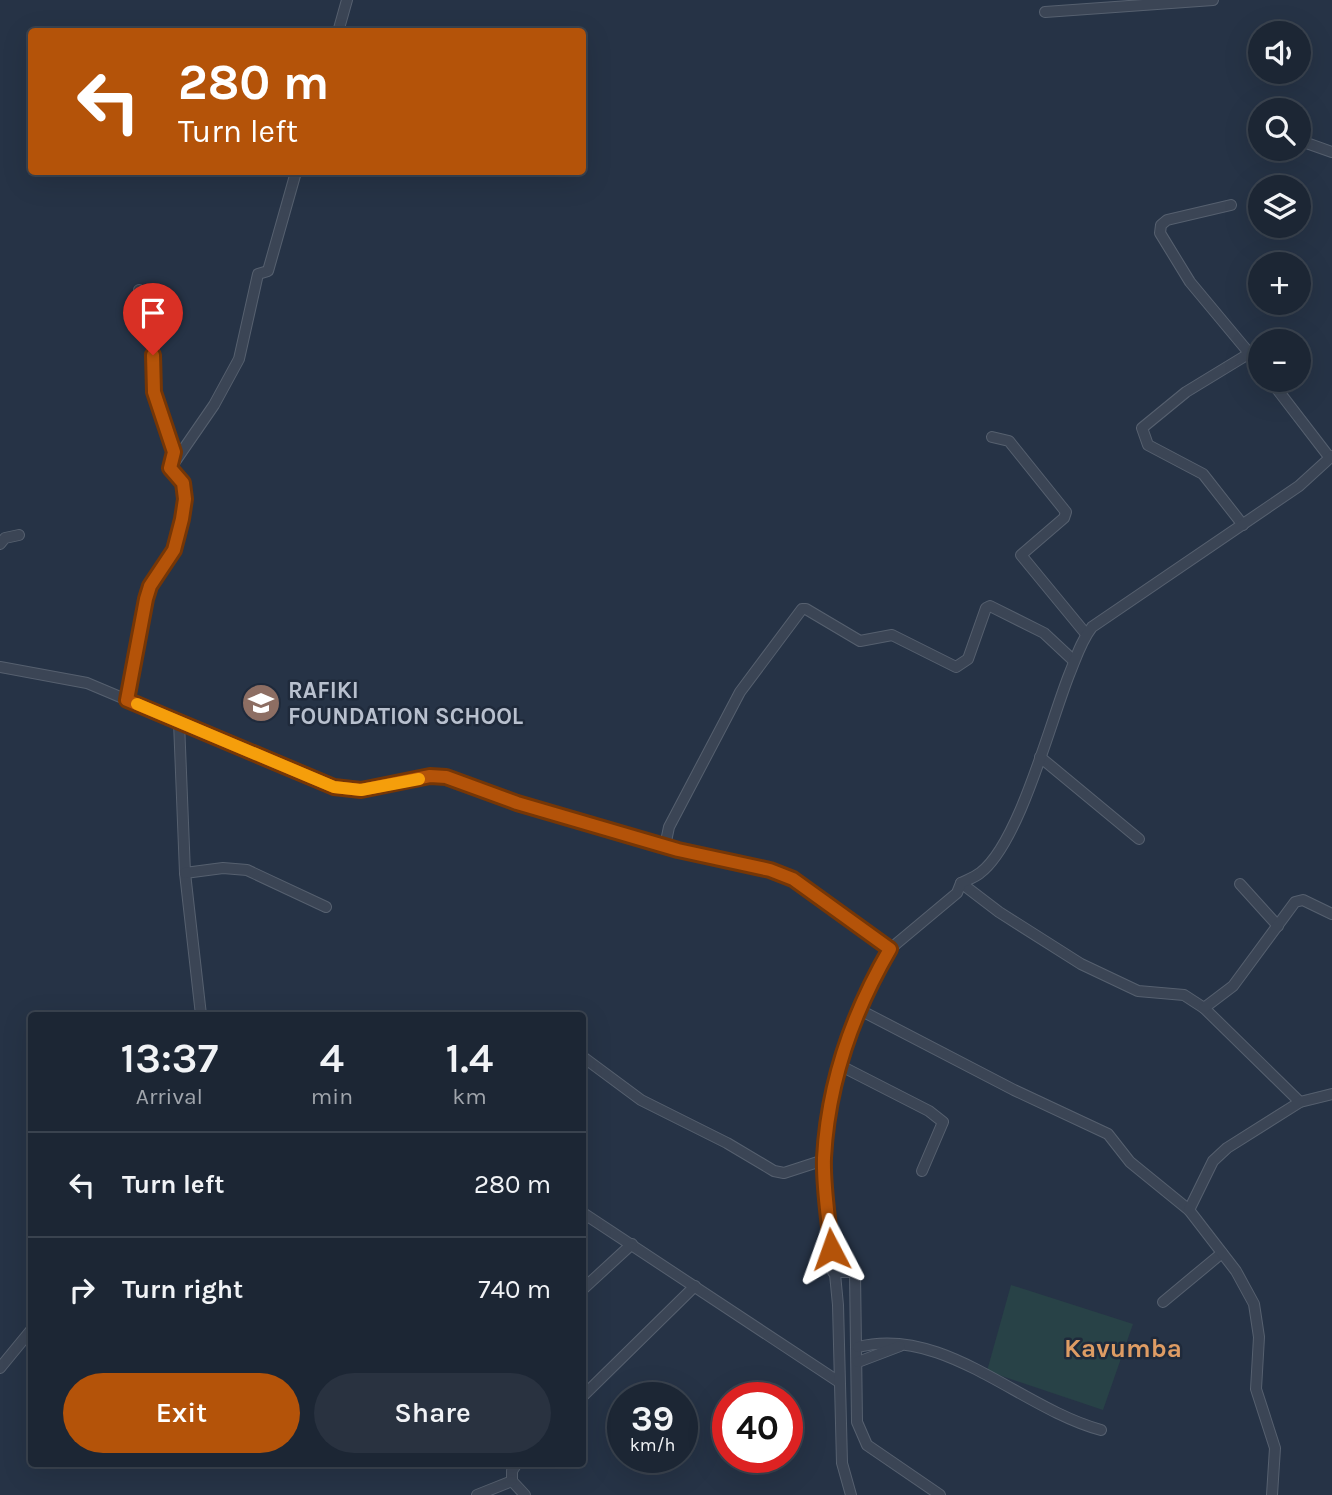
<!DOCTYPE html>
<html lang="en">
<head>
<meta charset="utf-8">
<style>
	:root { --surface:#1c2634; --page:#293240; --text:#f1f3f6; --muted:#a0a5ac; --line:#3a434f; --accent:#b45309 }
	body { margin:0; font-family:Karla,sans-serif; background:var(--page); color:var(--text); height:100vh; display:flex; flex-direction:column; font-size:26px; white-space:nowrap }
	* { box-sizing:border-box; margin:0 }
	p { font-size:23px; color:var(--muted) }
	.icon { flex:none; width:38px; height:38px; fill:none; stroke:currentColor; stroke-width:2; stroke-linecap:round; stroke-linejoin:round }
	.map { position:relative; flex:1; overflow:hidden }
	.side { position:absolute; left:28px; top:1012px; width:558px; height:455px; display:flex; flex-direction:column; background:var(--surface); border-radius:7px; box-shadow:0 7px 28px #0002,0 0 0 2px var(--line) }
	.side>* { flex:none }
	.guide { position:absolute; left:28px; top:28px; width:558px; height:147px; border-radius:7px; box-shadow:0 7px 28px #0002,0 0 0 2px var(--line); background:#b45309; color:#fff; overflow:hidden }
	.buttons { position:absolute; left:1248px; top:21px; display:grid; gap:14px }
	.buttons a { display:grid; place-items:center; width:63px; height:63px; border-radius:50%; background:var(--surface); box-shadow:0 7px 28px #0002,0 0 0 2px var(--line); font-size:35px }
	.speed { position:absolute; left:607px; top:1382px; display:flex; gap:14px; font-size:35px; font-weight:700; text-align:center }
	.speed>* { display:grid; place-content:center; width:91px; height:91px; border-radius:50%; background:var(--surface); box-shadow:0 7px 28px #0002,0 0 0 2px var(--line); line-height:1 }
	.speed small { font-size:18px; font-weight:400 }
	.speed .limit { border:10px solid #d22; background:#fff; color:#111 }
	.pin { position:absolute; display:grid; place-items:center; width:60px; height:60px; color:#fff; margin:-72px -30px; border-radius:50% 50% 50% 0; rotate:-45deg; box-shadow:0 0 7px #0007 }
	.pin .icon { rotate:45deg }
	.me { position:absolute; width:77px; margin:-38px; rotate:356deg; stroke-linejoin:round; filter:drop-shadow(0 0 5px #0008) }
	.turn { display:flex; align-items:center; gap:24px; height:147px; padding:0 35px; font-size:32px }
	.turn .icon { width:91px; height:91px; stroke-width:2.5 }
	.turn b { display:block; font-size:49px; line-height:60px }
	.eta { display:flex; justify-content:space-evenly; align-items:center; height:119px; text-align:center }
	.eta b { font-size:42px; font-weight:600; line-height:49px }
	.action { display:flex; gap:14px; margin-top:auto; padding:14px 35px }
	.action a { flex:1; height:80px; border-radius:42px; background:var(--accent); color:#fff; font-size:28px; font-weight:600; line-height:80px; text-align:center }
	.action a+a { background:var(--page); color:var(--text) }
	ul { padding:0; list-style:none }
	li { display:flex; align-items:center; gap:21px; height:105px; padding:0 35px; border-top:2px solid var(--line) }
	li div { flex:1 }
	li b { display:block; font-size:26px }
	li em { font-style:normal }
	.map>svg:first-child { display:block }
	.green { fill:#284247 }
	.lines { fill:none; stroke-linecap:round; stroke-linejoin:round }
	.minor-casing { stroke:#56606f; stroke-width:12 }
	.minor { stroke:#3b4555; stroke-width:10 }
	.route-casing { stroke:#753606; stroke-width:18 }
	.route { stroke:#b45309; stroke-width:12 }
	.slow { stroke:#f59e0b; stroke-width:12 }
	.labels { text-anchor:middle; stroke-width:5; stroke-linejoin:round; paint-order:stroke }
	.poi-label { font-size:23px; font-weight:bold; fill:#b8c0ce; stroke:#1f2a3b; text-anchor:start }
	.quarter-label { font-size:26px; font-weight:bold; fill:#de9c64; stroke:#1f2a3b }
</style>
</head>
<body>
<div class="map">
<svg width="1332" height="1495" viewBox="0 0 1332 1495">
	<rect width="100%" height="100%" fill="#263346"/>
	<path class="green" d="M1011 1285 1133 1324 1103 1410 987 1371Z"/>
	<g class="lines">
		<defs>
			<g id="minor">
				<path d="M1045 12 1213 0"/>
				<path d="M338 32 347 0"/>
				<path d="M1298 140 1332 152"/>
				<path d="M1231 205 1167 220 1161 225 1160 233 1190 282 1260 366"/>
				<path d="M1270 380 1330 458"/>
				<path d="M992 437 1009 441 1066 512 1064 518 1021 555 1086 634"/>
				<path d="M174 463 214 405 239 359 258 274 268 271 296 172"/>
				<path d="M1243 525 1203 474 1148 445 1142 428 1186 392 1250 353"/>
				<path d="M0 544 5 538 19 535"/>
				<path d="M0 667 87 683 334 787 361 790 430 776 446 777 517 803 678 850 770 870 793 879 890 949"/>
				<path d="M127 700 146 599 151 586 174 550 182 519 185 499 183 483 170 468 174 452 154 392V330L139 290"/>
				<path d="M179 722 185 873 201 1015"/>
				<path d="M1040 757 1139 839"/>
				<path d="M665 846 669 827 740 692 802 609H806L860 641 892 635 956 667 968 659 986 608 990 606 1044 633 1074 661"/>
				<path d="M185 873 223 868 247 870 326 907"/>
				<path d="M961 883 999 912 1081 964 1138 991 1184 995 1204 1008 1300 1102"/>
				<path d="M1240 884 1278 926"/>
				<path d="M1204 1008 1233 986 1295 902 1303 900 1332 914"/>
				<path d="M858 1009 1014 1090 1108 1134 1130 1162 1189 1210"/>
				<path d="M583 1057 641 1100 727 1143 774 1171 784 1173 824 1160"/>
				<path d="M839 1065 929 1111 943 1122 922 1171"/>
				<path d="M583 1213 839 1382"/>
				<path d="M833 1272H855L857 1422 867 1445 940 1495"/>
				<path d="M583 1289 632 1244"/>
				<path d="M1163 1302 1222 1253"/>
				<path d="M858 1347C944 1325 1020 1408 1101 1430"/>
				<path d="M858 1362 900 1346"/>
				<path d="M0 1368 32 1329"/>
				<path d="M583 1396 695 1286"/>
				<path d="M517 1463 512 1471V1481L525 1495"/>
				<path d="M477 1495 512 1481"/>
				<path d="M851 1495 842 1463 838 1305 824 1160 829 1114 847 1035 877 972 890 949 957 893 961 883C967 880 975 877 980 873 1019 844 1050 723 1069 675 1076 658 1081 641 1092 627L1299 486 1332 456"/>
				<path d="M1272 1495 1275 1448 1256 1389 1259 1337 1254 1304 1236 1271 1189 1210 1213 1161 1227 1148 1300 1102 1332 1094"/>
			</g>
		</defs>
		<use href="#minor" class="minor-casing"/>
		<use href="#minor" class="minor"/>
	</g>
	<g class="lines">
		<defs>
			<path id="route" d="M153 355 154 392 174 452 170 468 183 483 185 499 182 519 174 550 150 586 146 599 127 700 334 787 361 790 430 776 446 777 517 803 678 850 770 870 793 879 890 949C852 1014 828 1082 824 1158 823 1188 829 1220 831 1249"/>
		</defs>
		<use href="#route" class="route-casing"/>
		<use href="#route" class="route"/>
		<path class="slow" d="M137 704 334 787 361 790 419 779"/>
	</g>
	<defs>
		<symbol id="school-disc" viewBox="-11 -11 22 22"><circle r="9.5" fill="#8d6e63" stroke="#1f2a3b"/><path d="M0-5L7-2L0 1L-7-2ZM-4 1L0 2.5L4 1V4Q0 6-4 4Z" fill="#fff"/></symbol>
	</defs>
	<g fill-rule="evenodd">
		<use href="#school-disc" x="239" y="681" width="44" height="44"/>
	</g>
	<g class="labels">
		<g class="poi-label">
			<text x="288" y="698">RAFIKI<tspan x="288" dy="26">FOUNDATION SCHOOL</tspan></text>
		</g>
		<g class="quarter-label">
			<text x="1123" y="1357">Kavumba</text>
		</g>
	</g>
</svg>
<div class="buttons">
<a><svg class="icon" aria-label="sound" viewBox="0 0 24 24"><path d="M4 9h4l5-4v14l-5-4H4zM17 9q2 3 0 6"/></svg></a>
<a><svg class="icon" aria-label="search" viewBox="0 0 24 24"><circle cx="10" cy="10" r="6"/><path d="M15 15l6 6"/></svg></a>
<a><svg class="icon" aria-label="layers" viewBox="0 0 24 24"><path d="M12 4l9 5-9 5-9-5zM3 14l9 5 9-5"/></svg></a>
<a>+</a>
<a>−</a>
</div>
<div class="speed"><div>39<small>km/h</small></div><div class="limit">40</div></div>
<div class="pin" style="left:153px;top:355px;background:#d93025"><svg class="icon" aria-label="arrive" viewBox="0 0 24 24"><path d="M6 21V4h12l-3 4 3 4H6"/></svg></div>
<svg class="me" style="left:831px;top:1249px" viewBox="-20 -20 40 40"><path d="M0-17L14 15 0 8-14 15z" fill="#b45309" stroke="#fff" stroke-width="4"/></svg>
<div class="guide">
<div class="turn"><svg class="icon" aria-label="left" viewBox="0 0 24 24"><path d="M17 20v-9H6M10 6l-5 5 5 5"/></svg><div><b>280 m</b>Turn left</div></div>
</div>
<section class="side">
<div class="eta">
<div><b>13:37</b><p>Arrival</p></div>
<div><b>4</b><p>min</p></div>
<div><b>1.4</b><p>km</p></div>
</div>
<ul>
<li><svg class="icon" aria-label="left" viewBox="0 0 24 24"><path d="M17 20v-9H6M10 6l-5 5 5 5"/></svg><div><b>Turn left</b></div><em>280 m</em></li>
<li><svg class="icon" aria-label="right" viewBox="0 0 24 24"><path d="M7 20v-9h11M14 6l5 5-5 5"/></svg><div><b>Turn right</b></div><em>740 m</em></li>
</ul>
<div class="action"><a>Exit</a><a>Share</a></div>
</section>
</div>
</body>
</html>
